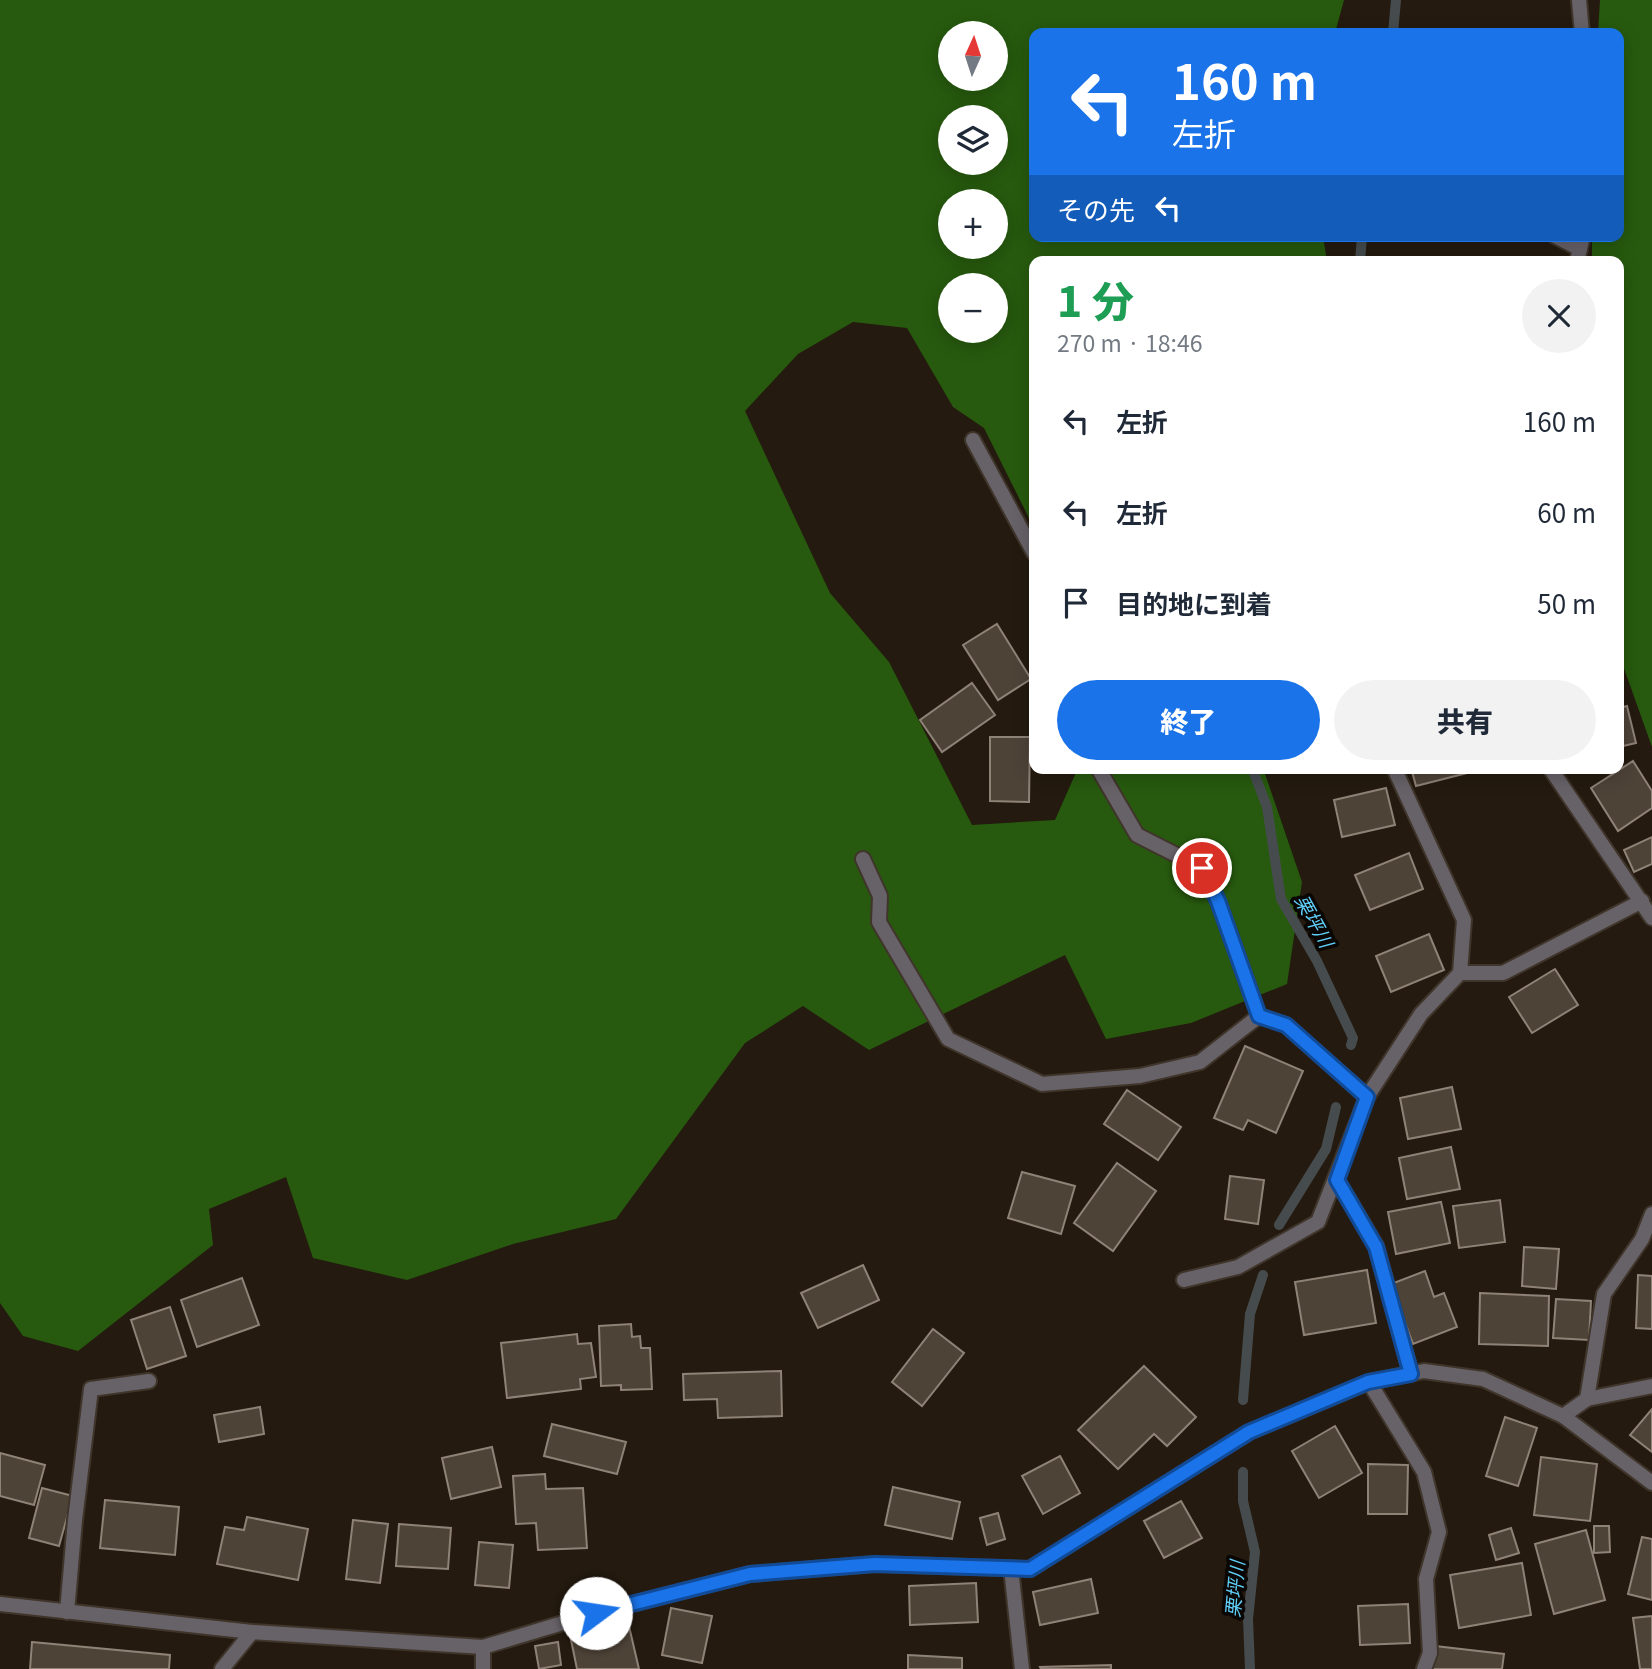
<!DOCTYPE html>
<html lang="ja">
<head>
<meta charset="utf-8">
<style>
	:root { --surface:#fff; --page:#f2f2f3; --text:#1f2937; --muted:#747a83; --accent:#1a73e8 }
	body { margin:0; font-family:Georgia,"Noto Sans JP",serif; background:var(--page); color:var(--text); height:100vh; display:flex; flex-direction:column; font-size:26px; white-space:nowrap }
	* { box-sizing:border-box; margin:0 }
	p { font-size:23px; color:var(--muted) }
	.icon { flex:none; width:38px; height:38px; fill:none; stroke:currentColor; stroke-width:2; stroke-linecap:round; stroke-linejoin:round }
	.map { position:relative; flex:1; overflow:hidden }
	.side { position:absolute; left:1029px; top:256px; width:595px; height:518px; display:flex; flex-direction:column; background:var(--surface); border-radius:14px; box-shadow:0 4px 18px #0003 }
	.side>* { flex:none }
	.top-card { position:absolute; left:1029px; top:28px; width:595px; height:214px; border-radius:14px; box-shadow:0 4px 18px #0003; background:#1a73e8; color:#fff; overflow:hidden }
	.needle { width:46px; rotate:3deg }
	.tools { position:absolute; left:938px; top:21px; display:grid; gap:14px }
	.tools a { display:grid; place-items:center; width:70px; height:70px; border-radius:50%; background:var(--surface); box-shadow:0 4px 18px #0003; font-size:35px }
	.pin { position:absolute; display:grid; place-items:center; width:60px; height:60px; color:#fff; margin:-30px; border:4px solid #fff; border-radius:50%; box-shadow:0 2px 7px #0007 }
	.me { position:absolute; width:77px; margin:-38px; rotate:76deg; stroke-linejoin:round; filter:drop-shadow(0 0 5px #0008) }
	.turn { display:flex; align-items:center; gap:24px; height:147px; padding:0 28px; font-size:32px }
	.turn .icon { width:91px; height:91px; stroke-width:2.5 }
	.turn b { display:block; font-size:49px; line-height:60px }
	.then { display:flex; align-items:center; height:66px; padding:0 28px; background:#0003; gap:14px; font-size:26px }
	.round { display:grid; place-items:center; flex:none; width:74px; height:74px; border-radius:37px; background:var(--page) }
	.head { display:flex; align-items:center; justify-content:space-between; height:119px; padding:0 28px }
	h1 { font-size:42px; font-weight:800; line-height:52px; color:#1e9e55 }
	.action { display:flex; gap:14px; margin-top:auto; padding:14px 28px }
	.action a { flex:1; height:80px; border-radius:42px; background:var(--accent); color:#fff; font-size:28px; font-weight:800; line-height:80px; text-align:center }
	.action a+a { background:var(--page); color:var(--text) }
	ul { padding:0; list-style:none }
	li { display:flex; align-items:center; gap:21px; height:91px; padding:0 28px }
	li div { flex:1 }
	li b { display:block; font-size:26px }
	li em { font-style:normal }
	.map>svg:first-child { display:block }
	.forest { fill:#275a0e; fill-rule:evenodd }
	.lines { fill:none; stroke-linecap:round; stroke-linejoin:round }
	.stream { stroke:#464c4e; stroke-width:10 }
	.building { fill:#4e4337; stroke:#8f8276; stroke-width:2 }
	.lane-casing { stroke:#3f352b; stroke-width:18 }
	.street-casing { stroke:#3f352b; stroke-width:18 }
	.lane { stroke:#676268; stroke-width:14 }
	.street { stroke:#676268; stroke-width:14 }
	.route-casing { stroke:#114b97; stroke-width:18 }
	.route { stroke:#1a73e8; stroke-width:12 }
	.labels { text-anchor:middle; stroke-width:7; stroke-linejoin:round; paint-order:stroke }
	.water-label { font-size:19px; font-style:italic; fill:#5fcef9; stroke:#0a0603 }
</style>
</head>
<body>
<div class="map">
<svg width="1652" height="1669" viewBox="0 0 1652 1669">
	<rect width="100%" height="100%" fill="#241a0f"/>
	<g class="forest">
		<path d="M0 0H1344L1335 33H1034V236H1323L1327 261H1034V528L984 428 953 407 907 328 853 322 798 354 745 411 830 593 889 662 972 825 1055 820 1078 768H1263L1302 882 1287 984 1191 1023 1106 1039 1065 955 869 1050 803 1006 745 1043 616 1219 513 1244 407 1280 313 1258 286 1177 209 1209 213 1245 78 1351 23 1336 0 1303ZM950 33H996V79H950ZM950 117H996V163H950ZM950 201H996V247H950ZM950 285H996V331H950Z"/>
		<path d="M1600 0H1652V747L1621 660 1619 646V261H1592V236H1619V33H1598Z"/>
	</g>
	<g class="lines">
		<g class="stream">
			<path d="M1393 33 1396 0"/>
			<path d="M1360 261 1362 236"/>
			<path d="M1252 768 1267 807 1281 899 1317 961 1353 1038 1351 1045"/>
			<path d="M1279 1225 1326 1149 1336 1107"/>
			<path d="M1243 1400 1250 1314 1263 1275"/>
			<path d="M1243 1472V1501L1255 1552 1248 1619 1250 1669"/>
		</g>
	</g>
	<g class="building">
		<path d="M997 624 1031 679 998 700 963 645Z"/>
		<path d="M972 683 995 715 942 752 920 720Z"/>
		<path d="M1627 706 1636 743 1619 747V708Z"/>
		<path d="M990 737H1030L1029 802 990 801Z"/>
		<path d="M1633 761 1652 791V808L1618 831 1591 788Z"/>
		<path d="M1411 768H1487L1416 786Z"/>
		<path d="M1386 788 1395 825 1342 837 1334 800Z"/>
		<path d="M1652 837V864L1634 872 1624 850Z"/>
		<path d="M1409 853 1423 889 1370 910 1355 875Z"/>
		<path d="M1429 934 1444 970 1391 992 1376 956Z"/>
		<path d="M1555 969 1578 1005 1532 1033 1509 997Z"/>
		<path d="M1245 1046 1303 1071 1276 1133 1248 1120 1243 1130 1214 1118Z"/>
		<path d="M1452 1087 1461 1129 1408 1139 1400 1098Z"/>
		<path d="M1127 1090 1181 1127 1158 1160 1104 1124Z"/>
		<path d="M1451 1147 1460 1189 1407 1199 1399 1158Z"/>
		<path d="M1117 1163 1156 1191 1113 1251 1074 1223Z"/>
		<path d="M1022 1172 1075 1186 1061 1234 1008 1218Z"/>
		<path d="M1230 1176 1264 1180 1258 1224 1225 1219Z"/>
		<path d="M1500 1200 1505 1242 1459 1248 1453 1206Z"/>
		<path d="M1441 1202 1450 1243 1396 1254 1388 1212Z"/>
		<path d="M1524 1247 1559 1249 1556 1289 1522 1286Z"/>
		<path d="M863 1265 879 1300 818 1328 801 1293Z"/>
		<path d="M1367 1270 1376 1323 1304 1335 1295 1282Z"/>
		<path d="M1425 1271 1434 1297 1444 1293 1457 1327 1413 1344 1391 1284Z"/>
		<path d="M1638 1275 1652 1276V1329L1636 1328Z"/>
		<path d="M242 1278 259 1325 197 1347 181 1300Z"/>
		<path d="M1480 1293 1549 1296 1548 1346 1479 1344Z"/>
		<path d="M1556 1299 1591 1301 1589 1340 1553 1338Z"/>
		<path d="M170 1307 186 1356 147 1369 131 1320Z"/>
		<path d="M631 1324 632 1337 640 1336 641 1348H650L652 1389 621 1390V1385L601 1386 599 1326Z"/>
		<path d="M933 1329 964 1353 922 1406 892 1382Z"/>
		<path d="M577 1334 578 1344 591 1343 596 1377 580 1379 581 1389 507 1398 501 1343Z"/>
		<path d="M1144 1366 1196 1417 1167 1446 1154 1434 1118 1469 1078 1430Z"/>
		<path d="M781 1371 782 1416 718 1418 717 1399 684 1400 683 1374Z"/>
		<path d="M260 1407 264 1434 219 1442 214 1415Z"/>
		<path d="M1652 1409V1452L1630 1435Z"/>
		<path d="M1505 1417 1537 1428 1518 1486 1486 1476Z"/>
		<path d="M552 1424 626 1442 617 1474 544 1456Z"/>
		<path d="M1335 1426 1362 1473 1319 1498 1292 1451Z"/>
		<path d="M492 1447 501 1487 451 1499 442 1458Z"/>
		<path d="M0 1453 45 1465 34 1505 0 1496Z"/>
		<path d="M1060 1456 1080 1493 1043 1514 1022 1476Z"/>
		<path d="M1541 1457 1597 1464 1590 1521 1534 1515Z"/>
		<path d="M1368 1464 1408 1465 1407 1514H1368Z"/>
		<path d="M545 1474 546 1489 583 1488 587 1548 538 1550 536 1523 516 1524 513 1476Z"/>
		<path d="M893 1487 960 1502 952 1539 885 1525Z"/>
		<path d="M42 1488 73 1496 59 1546 29 1538Z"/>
		<path d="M105 1500 179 1507 175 1555 100 1548Z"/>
		<path d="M1181 1501 1202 1538 1164 1558 1144 1521Z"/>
		<path d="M998 1513 1005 1539 987 1545 980 1518Z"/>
		<path d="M247 1517 308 1529 298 1580 217 1564 225 1527 244 1530Z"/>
		<path d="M353 1520 388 1524 380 1583 346 1579Z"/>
		<path d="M399 1524 451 1528 448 1569 396 1566Z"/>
		<path d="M1594 1526H1609L1610 1552 1594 1553Z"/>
		<path d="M1511 1528 1519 1553 1496 1560 1489 1535Z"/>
		<path d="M1586 1530 1605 1600 1554 1614 1535 1544Z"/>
		<path d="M1642 1537 1652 1539V1600L1628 1594Z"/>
		<path d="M479 1542 513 1545 509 1588 475 1585Z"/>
		<path d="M1522 1563 1531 1615 1459 1628 1450 1575Z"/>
		<path d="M1091 1579 1098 1613 1040 1625 1033 1592Z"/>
		<path d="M976 1583 978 1622 910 1625 909 1586Z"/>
		<path d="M1408 1604 1410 1643 1360 1645 1358 1606Z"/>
		<path d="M671 1608 712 1616 702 1663 662 1655Z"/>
		<path d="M1652 1616V1669H1640L1633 1618Z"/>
		<path d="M628 1622 639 1669H577L570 1635Z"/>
		<path d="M32 1642 170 1655 169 1669H30Z"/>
		<path d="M558 1642 561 1665 539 1669 535 1646Z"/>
		<path d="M1435 1646 1504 1654 1502 1669H1432Z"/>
		<path d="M908 1655 962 1658V1669H908Z"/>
		<path d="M1111 1665V1669H1041L1040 1667Z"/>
	</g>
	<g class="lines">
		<defs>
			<g id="lane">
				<path d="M1579 0 1582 33"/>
				<path d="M1555 236 1580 249"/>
				<path d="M1577 261 1583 236"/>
				<path d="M973 440 1034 553"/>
				<path d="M1098 768 1137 835 1202 868 1218 901 1259 1016"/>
				<path d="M1394 768 1464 920 1460 973"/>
				<path d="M1550 768 1652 918"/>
				<path d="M863 859 880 896 879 922 948 1039 1042 1084 1140 1076 1200 1062 1259 1016 1286 1025 1367 1097"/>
				<path d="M1337 1180 1376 1246 1411 1374"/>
				<path d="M1184 1280 1238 1267 1318 1222 1367 1097 1421 1014 1460 973H1503L1642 901"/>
				<path d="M1369 1382 1424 1472 1439 1532 1426 1579 1430 1653 1424 1669"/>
				<path d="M1587 1399 1652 1386"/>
				<path d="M1563 1416 1587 1399 1604 1294 1642 1239 1652 1214"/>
				<path d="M1011 1568 1022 1669"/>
				<path d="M67 1612 75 1520 91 1389 149 1381"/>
			</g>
			<g id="street">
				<path d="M0 1604 252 1632 483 1647 596 1613 750 1574 875 1564 1030 1569 1249 1432 1369 1382 1424 1371 1483 1379 1563 1416 1652 1483"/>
				<path d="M483 1647V1669"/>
				<path d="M222 1669 252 1632"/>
			</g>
		</defs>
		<use href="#lane" class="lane-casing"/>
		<use href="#street" class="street-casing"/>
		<use href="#lane" class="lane"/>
		<use href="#street" class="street"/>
	</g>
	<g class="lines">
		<defs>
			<path id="route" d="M596 1613 750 1574 875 1564 1030 1569 1249 1432 1368 1382 1411 1374 1376 1247 1337 1180 1367 1097 1286 1025 1259 1016 1218 901 1202 868"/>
		</defs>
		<use href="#route" class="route-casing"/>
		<use href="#route" class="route"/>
	</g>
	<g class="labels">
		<g class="water-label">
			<text transform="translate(1314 921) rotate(61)" y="7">栗坪川</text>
			<text transform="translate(1235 1589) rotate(-85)" y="7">栗坪川</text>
		</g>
	</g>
</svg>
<div class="tools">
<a><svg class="needle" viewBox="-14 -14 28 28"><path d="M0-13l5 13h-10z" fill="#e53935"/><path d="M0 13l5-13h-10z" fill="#747a83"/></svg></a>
<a><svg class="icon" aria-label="layers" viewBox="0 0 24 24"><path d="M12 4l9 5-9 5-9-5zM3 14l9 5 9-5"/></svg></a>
<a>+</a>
<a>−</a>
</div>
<div class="pin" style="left:1202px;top:868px;background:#d93025"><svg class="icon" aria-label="arrive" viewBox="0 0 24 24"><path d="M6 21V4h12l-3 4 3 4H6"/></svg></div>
<svg class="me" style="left:596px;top:1613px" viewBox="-20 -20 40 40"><circle r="19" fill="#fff"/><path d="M0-13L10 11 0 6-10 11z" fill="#1a73e8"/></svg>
<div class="top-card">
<div class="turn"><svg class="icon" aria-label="left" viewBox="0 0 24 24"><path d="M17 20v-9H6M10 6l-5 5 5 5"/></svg><div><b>160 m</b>左折</div></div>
<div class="then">その先<svg class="icon" aria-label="left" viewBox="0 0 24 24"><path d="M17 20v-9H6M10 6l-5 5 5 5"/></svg></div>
</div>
<section class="side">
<div class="head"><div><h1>1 分</h1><p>270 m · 18:46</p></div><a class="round"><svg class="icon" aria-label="close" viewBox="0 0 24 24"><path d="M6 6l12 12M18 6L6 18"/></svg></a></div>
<ul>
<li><svg class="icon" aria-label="left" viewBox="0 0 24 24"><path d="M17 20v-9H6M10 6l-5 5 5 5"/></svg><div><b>左折</b></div><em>160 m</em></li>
<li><svg class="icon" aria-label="left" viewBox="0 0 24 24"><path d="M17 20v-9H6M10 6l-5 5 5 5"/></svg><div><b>左折</b></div><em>60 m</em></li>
<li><svg class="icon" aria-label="arrive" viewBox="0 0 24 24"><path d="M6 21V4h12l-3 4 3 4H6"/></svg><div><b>目的地に到着</b></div><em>50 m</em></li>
</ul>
<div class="action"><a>終了</a><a>共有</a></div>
</section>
</div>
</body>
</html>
